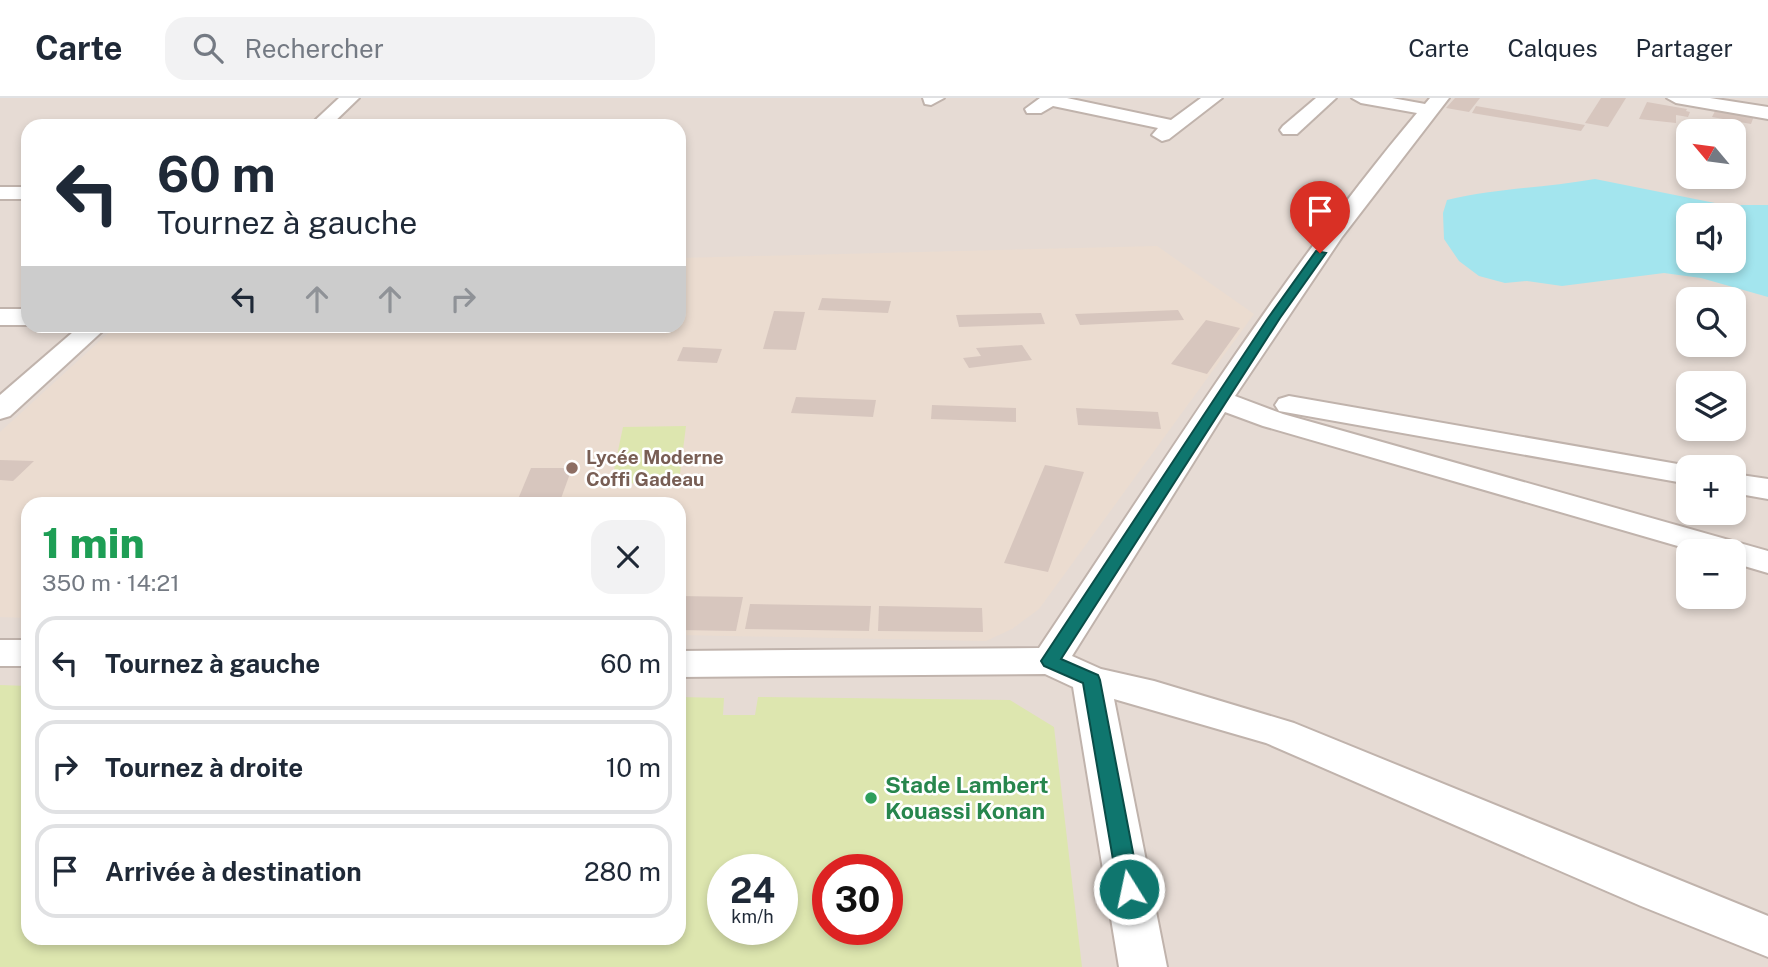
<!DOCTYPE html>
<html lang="fr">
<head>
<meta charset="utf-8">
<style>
	:root { --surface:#fff; --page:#f2f2f3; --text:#1f2937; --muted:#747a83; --line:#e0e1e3 }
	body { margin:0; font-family:"Public Sans",sans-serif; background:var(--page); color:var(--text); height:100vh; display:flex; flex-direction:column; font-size:26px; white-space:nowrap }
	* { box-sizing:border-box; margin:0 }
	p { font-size:23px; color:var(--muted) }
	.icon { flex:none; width:38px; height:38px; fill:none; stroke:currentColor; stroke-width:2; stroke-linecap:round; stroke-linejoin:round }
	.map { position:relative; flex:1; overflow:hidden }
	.details { position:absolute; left:21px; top:399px; width:665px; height:448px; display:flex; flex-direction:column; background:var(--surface); border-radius:21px; box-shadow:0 4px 10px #0003 }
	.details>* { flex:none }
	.top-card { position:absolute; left:21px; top:21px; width:665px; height:214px; border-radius:21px; box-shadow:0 4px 10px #0003; background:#fff; color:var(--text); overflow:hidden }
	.needle { width:46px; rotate:299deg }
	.tools { position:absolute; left:1676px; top:21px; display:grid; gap:14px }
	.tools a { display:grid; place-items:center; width:70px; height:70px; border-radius:14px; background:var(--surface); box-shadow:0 4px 10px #0003; font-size:35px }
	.speed { position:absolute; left:707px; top:756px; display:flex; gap:14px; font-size:35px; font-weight:700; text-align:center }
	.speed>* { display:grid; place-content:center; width:91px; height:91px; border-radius:50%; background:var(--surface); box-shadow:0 4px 10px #0003; line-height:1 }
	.speed small { font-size:18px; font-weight:400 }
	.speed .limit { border:10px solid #d22; background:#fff; color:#111 }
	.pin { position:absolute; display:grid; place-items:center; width:60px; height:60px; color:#fff; margin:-72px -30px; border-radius:50% 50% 50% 0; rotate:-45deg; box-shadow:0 0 7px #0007 }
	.pin .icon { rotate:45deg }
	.me { position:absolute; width:77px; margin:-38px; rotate:350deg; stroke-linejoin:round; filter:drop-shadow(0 0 5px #0008) }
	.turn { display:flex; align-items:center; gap:24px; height:147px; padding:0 21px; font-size:32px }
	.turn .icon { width:91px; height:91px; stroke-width:2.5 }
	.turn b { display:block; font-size:49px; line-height:60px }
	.lanes { display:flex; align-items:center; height:66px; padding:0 21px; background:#0003; justify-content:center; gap:35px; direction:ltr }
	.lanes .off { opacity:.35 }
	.round { display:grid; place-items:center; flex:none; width:74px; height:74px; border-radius:21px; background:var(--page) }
	.summary { display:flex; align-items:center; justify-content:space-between; height:119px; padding:0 21px }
	h1 { font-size:42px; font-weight:800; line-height:52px; color:#1e9e55 }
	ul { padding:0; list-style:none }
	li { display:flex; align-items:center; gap:21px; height:94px; margin:0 14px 10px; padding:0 7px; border:4px solid var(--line); border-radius:21px }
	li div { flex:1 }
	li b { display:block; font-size:26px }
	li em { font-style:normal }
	header { display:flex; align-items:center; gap:42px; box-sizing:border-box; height:98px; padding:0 35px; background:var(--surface); border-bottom:2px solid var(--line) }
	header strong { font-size:33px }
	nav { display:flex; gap:38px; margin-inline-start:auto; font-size:24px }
	.search { width:490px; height:63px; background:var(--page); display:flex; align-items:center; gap:18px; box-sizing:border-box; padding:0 24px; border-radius:21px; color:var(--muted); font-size:26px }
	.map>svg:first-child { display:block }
	.residential { fill:#e6dbd4; fill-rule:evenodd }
	.education { fill:#ebdcd0 }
	.green { fill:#dde6af; fill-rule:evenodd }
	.water { fill:#a3e5ee; fill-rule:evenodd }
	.building { fill:#d7c6be }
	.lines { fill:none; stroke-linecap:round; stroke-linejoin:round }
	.minor-casing { stroke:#c0b3ac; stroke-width:4 }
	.minor { fill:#fff; fill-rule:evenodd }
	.route { fill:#0f766e; stroke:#0a4d48; stroke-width:2 }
	.education-dot { fill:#8d6e63; stroke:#fff; stroke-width:2.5 }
	.leisure-dot { fill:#2e9e5b; stroke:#fff; stroke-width:2.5 }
	.labels { text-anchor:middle; stroke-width:5; stroke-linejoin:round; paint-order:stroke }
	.education-label { font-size:19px; font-weight:bold; fill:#785e54; stroke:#fff; text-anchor:start }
	.near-leisure-label { font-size:23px; font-weight:bold; fill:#27864d; stroke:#fff; text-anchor:start }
</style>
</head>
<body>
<header>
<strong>Carte</strong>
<div class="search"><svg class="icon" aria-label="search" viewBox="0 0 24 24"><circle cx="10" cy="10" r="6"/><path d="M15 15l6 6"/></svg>Rechercher</div>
<nav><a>Carte</a><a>Calques</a><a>Partager</a></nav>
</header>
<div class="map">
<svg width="1768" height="869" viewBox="0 0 1768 869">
	<rect width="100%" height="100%" fill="#f2ebe6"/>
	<path class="residential" d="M0 0H1768V869H0ZM28 28H679V228H28ZM1689 33H1734V79H1689ZM1689 117H1734V163H1689ZM1689 201H1734V247H1689ZM1689 285H1734V331H1689ZM1689 369H1734V415H1689ZM28 406H679V840H28ZM1689 453H1734V499H1689ZM723 772H782V831H723ZM828 772H887V831H828Z"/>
	<path class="education" d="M1157 148 1254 216 1039 511 1012 531 986 543 679 537V406H28V520L0 519V334L116 228H679V160Z"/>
	<g class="green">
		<path d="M686 328 679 384 611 386 623 329Z"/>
		<path d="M0 587 28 588V840H679V599L724 600 723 617H755L758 599 1010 602 1054 629 1082 869H0ZM723 772H782V831H723ZM828 772H887V831H828Z"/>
	</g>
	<path class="water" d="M1595 81 1725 107H1768V199L1701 180 1664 175 1562 188 1527 183 1505 185 1479 178 1459 163 1444 141 1443 115 1447 102C1496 90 1545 90 1595 81ZM1734 117V163H1689V117Z"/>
	<g class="building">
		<path d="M1455 0H1480L1469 14 1446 10Z"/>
		<path d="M1601 0H1626L1608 29 1585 25Z"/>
		<path d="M1647 4 1687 11 1686 13 1690 14 1688 19 1676 17V25L1639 21Z"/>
		<path d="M1476 8 1585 27 1581 33 1472 15Z"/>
		<path d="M1725 12 1754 18 1751 26 1712 19 1715 13 1724 14Z"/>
		<path d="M822 200 891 203 888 215 818 212Z"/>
		<path d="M1178 212 1184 222 1080 227 1075 216Z"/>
		<path d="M774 213 805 214 796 252 763 251Z"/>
		<path d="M1041 215 1045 226 959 229 956 217Z"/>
		<path d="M1206 222 1240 230 1207 276 1171 266Z"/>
		<path d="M1022 247 1032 262 969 270 963 260 981 258 976 250Z"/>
		<path d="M683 249 722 251 717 265 677 263Z"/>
		<path d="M796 299 876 302 873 319 791 315Z"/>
		<path d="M932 307 1016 310V324L931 321Z"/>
		<path d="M1076 310 1158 314 1161 331 1078 327Z"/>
		<path d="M0 362 34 363 13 383 0 382Z"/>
		<path d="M1045 367 1084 374 1048 474 1004 465Z"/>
		<path d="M531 370H572L559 406H516Z"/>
		<path d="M679 498 743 499 736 533 679 532Z"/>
		<path d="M750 506 871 508 869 533 745 531Z"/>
		<path d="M879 508 982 510 983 534 878 533Z"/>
	</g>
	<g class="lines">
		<defs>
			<g id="minor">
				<path d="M339 0H359L330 28H309Z"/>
				<path d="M923 0H944L931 7 925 6Z"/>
				<path d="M1040 0H1067L1171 22 1201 0H1222L1169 41 1162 43 1152 37 1158 30 1053 8 1041 15H1027L1025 11Z"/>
				<path d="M1316 0H1336L1297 36H1283L1280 32 1283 28Z"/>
				<path d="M1352 0H1392L1425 6 1430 0H1449L1342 139 1235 298 1283 316 1768 453V475L1734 465V453H1695L1263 328 1225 314 1072 558 1101 571 1154 583 1294 625 1768 818V859L1641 808 1266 645 1114 601 1167 869H1119L1073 589 1045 576 679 579V553L1039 550C1161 369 1276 183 1417 15L1361 5Z"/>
				<path d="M1667 0H1710L1768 9V21L1676 5Z"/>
				<rect x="0" y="89" width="28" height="12"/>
				<rect x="0" y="211" width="28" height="16"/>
				<path d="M80 228H108L10 318 0 321V297Z"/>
				<path d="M1289 298 1689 368 1696 369H1689V386L1279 313 1275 307 1279 301Z"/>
				<path d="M1734 376 1768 381V401L1734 395Z"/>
				<rect x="0" y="542" width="28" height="26"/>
			</g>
		</defs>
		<use href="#minor" class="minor-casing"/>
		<use href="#minor" class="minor"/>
	</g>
	<path class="route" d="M1316 153 1326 155 1280 220 1061 561 1098 577 1100 582 1140 791 1136 797 1129 800 1121 797 1118 791 1083 585 1044 568 1041 563 1268 220Z"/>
	<circle class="education-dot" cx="572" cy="370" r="7"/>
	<circle class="leisure-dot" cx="871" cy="700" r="7"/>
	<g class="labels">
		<g class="education-label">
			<text x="586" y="366">Lycée Moderne<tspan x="586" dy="22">Coffi Gadeau</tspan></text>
		</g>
		<g class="near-leisure-label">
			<text x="885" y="695">Stade Lambert<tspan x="885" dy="26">Kouassi Konan</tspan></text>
		</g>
	</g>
</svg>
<div class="tools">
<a><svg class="needle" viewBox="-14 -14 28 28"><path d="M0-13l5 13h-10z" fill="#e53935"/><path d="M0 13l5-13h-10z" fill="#747a83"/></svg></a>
<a><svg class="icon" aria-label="sound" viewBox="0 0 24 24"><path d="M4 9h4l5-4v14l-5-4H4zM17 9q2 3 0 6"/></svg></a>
<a><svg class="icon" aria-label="search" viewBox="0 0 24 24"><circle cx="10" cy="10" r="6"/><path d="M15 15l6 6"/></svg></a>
<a><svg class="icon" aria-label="layers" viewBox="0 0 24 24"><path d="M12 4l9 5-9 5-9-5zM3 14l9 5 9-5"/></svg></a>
<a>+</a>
<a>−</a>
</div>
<div class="speed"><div>24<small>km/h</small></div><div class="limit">30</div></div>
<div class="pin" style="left:1320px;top:155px;background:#d93025"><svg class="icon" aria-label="arrive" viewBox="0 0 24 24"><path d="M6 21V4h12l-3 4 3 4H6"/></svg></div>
<svg class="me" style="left:1129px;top:791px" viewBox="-20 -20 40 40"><circle r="17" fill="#0f766e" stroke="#fff" stroke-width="3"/><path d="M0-11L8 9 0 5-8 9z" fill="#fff"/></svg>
<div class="top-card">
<div class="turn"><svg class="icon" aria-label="left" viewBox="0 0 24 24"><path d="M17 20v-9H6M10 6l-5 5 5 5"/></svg><div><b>60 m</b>Tournez à gauche</div></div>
<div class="lanes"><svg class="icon" aria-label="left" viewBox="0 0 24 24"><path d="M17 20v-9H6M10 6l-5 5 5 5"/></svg><svg class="icon off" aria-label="ahead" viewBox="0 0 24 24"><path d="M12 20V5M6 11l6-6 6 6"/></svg><svg class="icon off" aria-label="ahead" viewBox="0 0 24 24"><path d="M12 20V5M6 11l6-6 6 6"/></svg><svg class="icon off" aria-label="right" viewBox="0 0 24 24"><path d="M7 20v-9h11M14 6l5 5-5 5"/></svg></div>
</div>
<section class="details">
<div class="summary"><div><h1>1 min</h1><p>350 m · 14:21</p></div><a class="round"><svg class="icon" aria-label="close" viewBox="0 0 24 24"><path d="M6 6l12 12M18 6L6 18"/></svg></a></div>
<ul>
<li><svg class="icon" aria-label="left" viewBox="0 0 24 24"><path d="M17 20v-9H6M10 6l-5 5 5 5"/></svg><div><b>Tournez à gauche</b></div><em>60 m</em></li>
<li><svg class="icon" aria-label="right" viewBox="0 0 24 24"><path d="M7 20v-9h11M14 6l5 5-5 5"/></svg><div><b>Tournez à droite</b></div><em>10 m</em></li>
<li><svg class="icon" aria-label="arrive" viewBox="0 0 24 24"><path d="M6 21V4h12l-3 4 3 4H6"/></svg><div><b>Arrivée à destination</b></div><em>280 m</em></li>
</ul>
</section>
</div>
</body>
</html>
